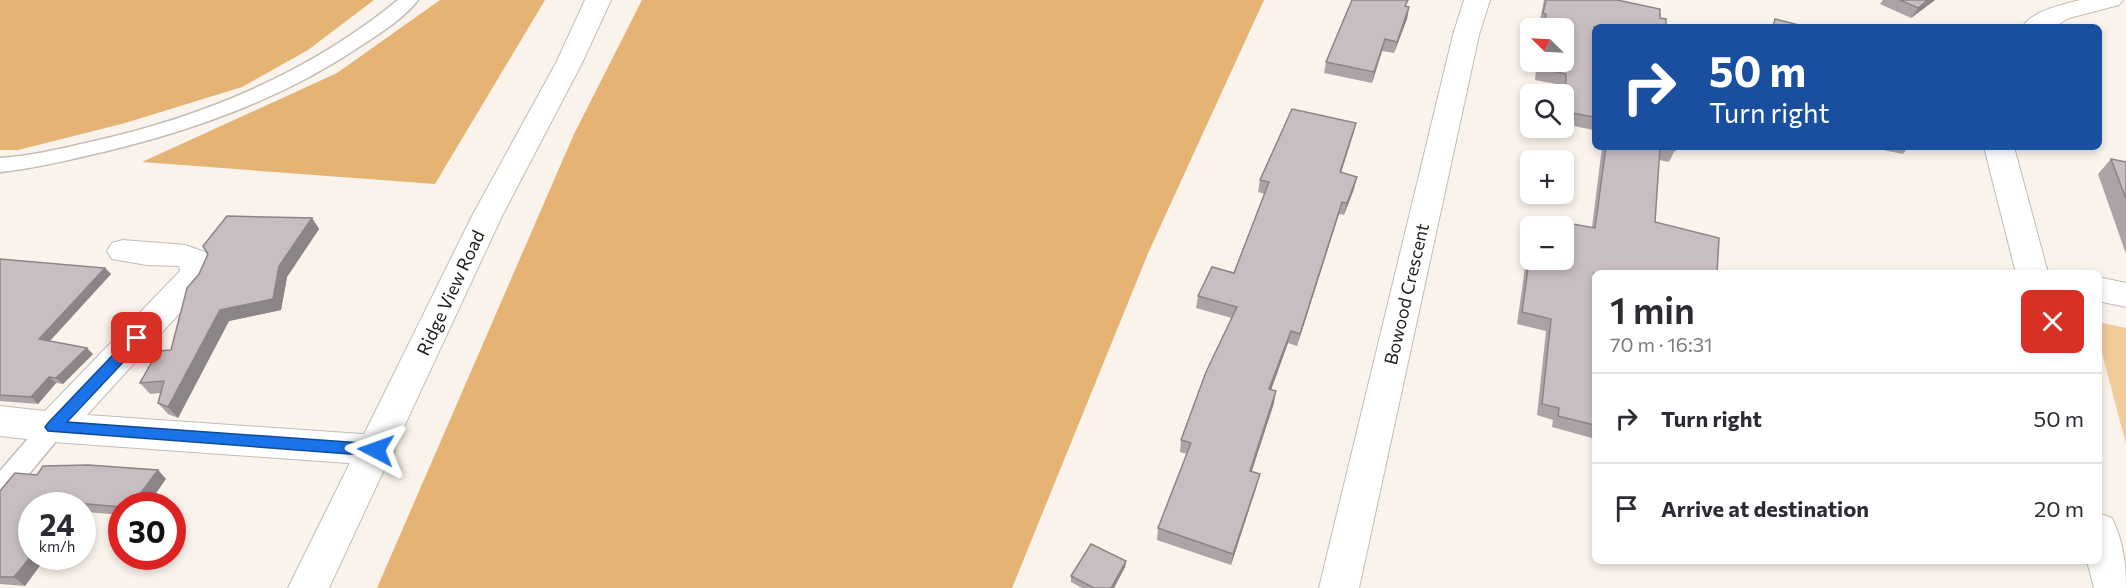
<!DOCTYPE html>
<html lang="en">
<head>
<meta charset="utf-8">
<style>
	:root { --surface:#fff; --page:#f7f7f7; --text:#2b2b33; --muted:#7c7c81; --line:#e1e1e2 }
	body { margin:0; font-family:Commissioner,sans-serif; background:var(--page); color:var(--text); height:100vh; display:flex; flex-direction:column; font-size:22px; white-space:nowrap }
	* { box-sizing:border-box; margin:0 }
	p { font-size:20px; color:var(--muted) }
	.icon { flex:none; width:33px; height:33px; fill:none; stroke:currentColor; stroke-width:2; stroke-linecap:round; stroke-linejoin:round }
	.map { position:relative; flex:1; overflow:hidden }
	.drawer { position:absolute; left:1592px; top:270px; width:510px; height:294px; display:flex; flex-direction:column; background:var(--surface); border-radius:9px; box-shadow:0 3px 9px #0003 }
	.drawer>* { flex:none }
	.guide { position:absolute; left:1592px; top:24px; width:510px; height:126px; border-radius:9px; box-shadow:0 3px 9px #0003; background:#1a4fa0; color:#fff; overflow:hidden }
	.needle { width:39px; rotate:294deg }
	.controls { position:absolute; left:1520px; top:18px; display:grid; gap:12px }
	.controls a { display:grid; place-items:center; width:54px; height:54px; border-radius:9px; background:var(--surface); box-shadow:0 3px 9px #0003; font-size:30px }
	.speed { position:absolute; left:18px; top:492px; display:flex; gap:12px; font-size:30px; font-weight:700; text-align:center }
	.speed>* { display:grid; place-content:center; width:78px; height:78px; border-radius:50%; background:var(--surface); box-shadow:0 3px 9px #0003; line-height:1 }
	.speed small { font-size:15px; font-weight:400 }
	.speed .limit { border:9px solid #d22; background:#fff; color:#111 }
	.pin { position:absolute; display:grid; place-items:center; width:51px; height:51px; color:#fff; margin:-26px; border-radius:12px; box-shadow:0 3px 9px #0006 }
	.me { position:absolute; width:66px; margin:-33px; rotate:274deg; stroke-linejoin:round; filter:drop-shadow(0 0 4px #0008) }
	.turn { display:flex; align-items:center; gap:21px; height:126px; padding:0 18px; font-size:27px }
	.turn .icon { width:78px; height:78px; stroke-width:2.5 }
	.turn b { display:block; font-size:42px; line-height:51px }
	.round { display:grid; place-items:center; flex:none; width:63px; height:63px; border-radius:9px; background:var(--page) }
	.summary { display:flex; align-items:center; justify-content:space-between; height:102px; padding:0 18px }
	h1 { font-size:36px; font-weight:600; line-height:45px }
	ul { padding:0; list-style:none }
	li { display:flex; align-items:center; gap:18px; height:90px; padding:0 18px; border-top:2px solid var(--line) }
	li div { flex:1 }
	li b { display:block; font-size:22px }
	li em { font-style:normal }
	.map>svg:first-child { display:block }
	.green { fill:#f3cb9a }
	.forest { fill:#e5b373 }
	.lines { fill:none; stroke-linecap:round; stroke-linejoin:round }
	.lane-casing { stroke:#c3bcb5; stroke-width:3 }
	.street-casing { stroke:#c3bcb5; stroke-width:2 }
	.secondary-casing { stroke:#c3bcb5; stroke-width:2 }
	.lane { fill:#fff; fill-rule:evenodd }
	.street { fill:#fff; fill-rule:evenodd }
	.secondary { fill:#fff; fill-rule:evenodd }
	.wall { fill:#aca3a7 }
	.shaded-wall { fill:#8c8588 }
	.building { fill:#c8bec2; stroke:#8c8588; stroke-width:1.5 }
	.route { fill:#1a73e8; stroke:#114b97; stroke-width:1.5 }
	.labels { text-anchor:middle; stroke-width:4.5; stroke-linejoin:round; paint-order:stroke }
	.street-label { font-size:18px; fill:#1e1c19; stroke:#fff }
</style>
</head>
<body>
<div class="map">
<svg width="2126" height="588" viewBox="0 0 2126 588">
	<rect width="100%" height="100%" fill="#faf3eb"/>
	<path class="green" d="M2098 322 2126 328V444L2099 342Z"/>
	<g class="forest">
		<path d="M0 0H374L308 50 242 87 125 123 18 150H0Z"/>
		<path d="M440 0H545L435 184 142 162 337 73Z"/>
		<path d="M642 0H1264L1149 251 1012 588H377L574 134Z"/>
	</g>
	<g class="lines">
		<defs>
			<g id="lane">
				<path d="M398 0H418C405 17 382 32 365 43 282 100 187 133 90 155 60 162 30 169 0 172V158C30 156 60 149 90 142 203 117 309 73 398 0Z"/>
				<path d="M53 417 62 420 65 427 62 434 9 498 0 501V471L44 420Z"/>
			</g>
			<g id="street">
				<path d="M1464 0H1490L1479 35 1359 588H1319L1453 35Z"/>
				<path d="M2080 0H2123L2119 5 2069 18 2054 27H2022C2034 10 2061 5 2080 0Z"/>
				<path d="M1984 147H2014L2048 273H2016Z"/>
				<path d="M123 240 185 245 205 252 214 264 206 284 87 415 376 435 389 439 395 450 389 461 376 465 53 442 0 436V406L45 411 180 271 179 266 147 265 112 259 107 251 112 243Z"/>
				<path d="M2098 277 2126 283V307L2098 301Z"/>
				<path d="M2098 513 2112 518C2123 541 2126 562 2126 588H2094L2087 561H2098Z"/>
			</g>
			<path id="secondary" d="M585 0H611L582 63 502 216 329 588H288L472 216 556 63Z"/>
		</defs>
		<use href="#lane" class="lane-casing"/>
		<use href="#street" class="street-casing"/>
		<use href="#secondary" class="secondary-casing"/>
		<use href="#lane" class="lane"/>
		<use href="#street" class="street"/>
		<use href="#secondary" class="secondary"/>
	</g>
	<g class="wall">
		<path d="M1544 0H1617L1594 27V130L1568 125V122H1563V94H1561L1562 85 1535 80 1537 62H1563V28H1541L1542 25H1539Z"/>
		<path d="M1883 0H1935L1911 18 1880 4Z"/>
		<path d="M1406 7H1409L1407 19 1394 53 1382 51 1372 83 1324 73 1326 62Z"/>
		<path d="M1356 123 1341 173 1354 189 1344 215 1339 214 1297 346 1288 343 1271 390 1274 403 1252 471 1257 485 1231 565 1157 540 1158 528 1187 454 1180 452 1181 440 1232 318 1196 308 1198 296 1234 273 1265 194 1258 192 1260 180Z"/>
		<path d="M1602 147H1674L1675 150 1669 162 1659 160 1594 273V433L1592 438 1552 427 1553 420 1537 415 1546 331 1517 324 1529 239 1530 235V260L1563 226H1547L1549 220 1592 227Z"/>
		<path d="M1868 147H1908L1903 154Z"/>
		<path d="M2111 159 2126 162V254L2098 174Z"/>
		<path d="M312 218 319 229 287 277 281 310 229 321 178 418 168 414 158 403 161 393 150 394 140 383 171 350 208 254Z"/>
		<path d="M0 259 105 268 111 274 50 341 93 354 63 384 56 383 38 404 0 401Z"/>
		<path d="M158 470 166 479 122 506V515L86 512 82 517V506H32V556H47L25 586 0 584V491L37 475Z"/>
		<path d="M1126 561 1125 567 1114 588H1082L1071 582V576Z"/>
	</g>
	<g class="shaded-wall">
		<path d="M1928 0H1935L1911 18 1918 8Z"/>
		<path d="M1409 7 1407 19 1394 53 1397 42Z"/>
		<path d="M1385 39 1382 51 1372 83 1374 72Z"/>
		<path d="M1356 123 1353 135 1337 185 1340 172Z"/>
		<path d="M1357 177 1354 189 1344 215 1347 203Z"/>
		<path d="M1342 202 1339 214 1297 346 1300 334Z"/>
		<path d="M312 218 319 229 287 277 281 310 229 321 178 418 168 407 220 310 279 266Z"/>
		<path d="M105 268 111 274 45 346 39 339Z"/>
		<path d="M1291 331 1288 343 1267 401 1269 389Z"/>
		<path d="M87 348 93 354 63 384 56 378Z"/>
		<path d="M49 377 56 383 38 404 31 397Z"/>
		<path d="M1276 391 1274 403 1248 482 1250 471Z"/>
		<path d="M158 470 166 479 147 506H131Z"/>
		<path d="M1260 474 1257 485 1231 565 1233 554Z"/>
		<path d="M82 509 86 512 82 517Z"/>
		<path d="M32 555V556H47L25 586 14 577Z"/>
		<path d="M1126 561 1125 567 1114 588H1111Z"/>
	</g>
	<g class="building">
		<path d="M1352 0H1408L1405 6 1409 7 1397 42 1385 39 1374 72 1326 62Z"/>
		<path d="M1546 0H1617L1660 9V18L1666 19V27H1594V117L1572 113 1573 110 1565 109 1566 74 1539 68 1540 62H1563V28H1544L1546 14 1543 13Z"/>
		<path d="M1900 0H1928L1918 8Z"/>
		<path d="M1775 19 1807 27H1773Z"/>
		<path d="M1292 109 1356 123 1340 172 1357 177 1347 203 1342 202 1300 334 1291 331 1269 389 1276 391 1250 471 1260 474 1233 554 1158 528 1191 443 1181 440 1206 372 1237 307 1198 296 1212 267 1234 273 1269 182 1260 180Z"/>
		<path d="M1606 147H1674L1675 150 1660 147 1655 222 1719 238 1717 273H1594V425L1558 416 1559 408 1542 404 1551 319 1522 312 1530 254V260H1563V226H1549V220L1595 228Z"/>
		<path d="M2111 159 2126 162V199Z"/>
		<path d="M227 216 312 218 279 266 273 299 220 310 168 407 158 403 164 381 140 383 158 351 171 350 187 288 199 274 208 254 203 246Z"/>
		<path d="M0 259 105 268 39 339 87 348 56 378 49 377 31 397 0 395Z"/>
		<path d="M88 465 158 470 131 506H122V507L76 503 75 506H32V555L14 577H0V491L15 473 37 475 43 466Z"/>
		<path d="M1091 544 1126 561 1111 588H1094L1071 576Z"/>
	</g>
	<path class="route" d="M137 333 142 335 144 338 142 342 67 422 376 444 381 446 384 450 381 455 376 456 48 431 45 427 48 423 132 335Z"/>
	<g class="labels">
		<g class="street-label">
			<text transform="translate(451 293) rotate(-65)" y="6">Ridge View Road</text>
			<text transform="translate(1407 294) rotate(-77)" y="6">Bowood Crescent</text>
		</g>
	</g>
</svg>
<div class="controls">
<a><svg class="needle" viewBox="-14 -14 28 28"><path d="M0-13l5 13h-10z" fill="#e53935"/><path d="M0 13l5-13h-10z" fill="#7c7c81"/></svg></a>
<a><svg class="icon" aria-label="search" viewBox="0 0 24 24"><circle cx="10" cy="10" r="6"/><path d="M15 15l6 6"/></svg></a>
<a>+</a>
<a>−</a>
</div>
<div class="speed"><div>24<small>km/h</small></div><div class="limit">30</div></div>
<div class="pin" style="left:137px;top:338px;background:#d93025"><svg class="icon" aria-label="arrive" viewBox="0 0 24 24"><path d="M6 21V4h12l-3 4 3 4H6"/></svg></div>
<svg class="me" style="left:376px;top:450px" viewBox="-20 -20 40 40"><path d="M0-17L14 15 0 8-14 15z" fill="#1a73e8" stroke="#fff" stroke-width="4"/></svg>
<div class="guide">
<div class="turn"><svg class="icon" aria-label="right" viewBox="0 0 24 24"><path d="M7 20v-9h11M14 6l5 5-5 5"/></svg><div><b>50 m</b>Turn right</div></div>
</div>
<section class="drawer">
<div class="summary"><div><h1>1 min</h1><p>70 m · 16:31</p></div><a class="round" style="background:#d93025;color:#fff"><svg class="icon" aria-label="close" viewBox="0 0 24 24"><path d="M6 6l12 12M18 6L6 18"/></svg></a></div>
<ul>
<li><svg class="icon" aria-label="right" viewBox="0 0 24 24"><path d="M7 20v-9h11M14 6l5 5-5 5"/></svg><div><b>Turn right</b></div><em>50 m</em></li>
<li><svg class="icon" aria-label="arrive" viewBox="0 0 24 24"><path d="M6 21V4h12l-3 4 3 4H6"/></svg><div><b>Arrive at destination</b></div><em>20 m</em></li>
</ul>
</section>
</div>
</body>
</html>
